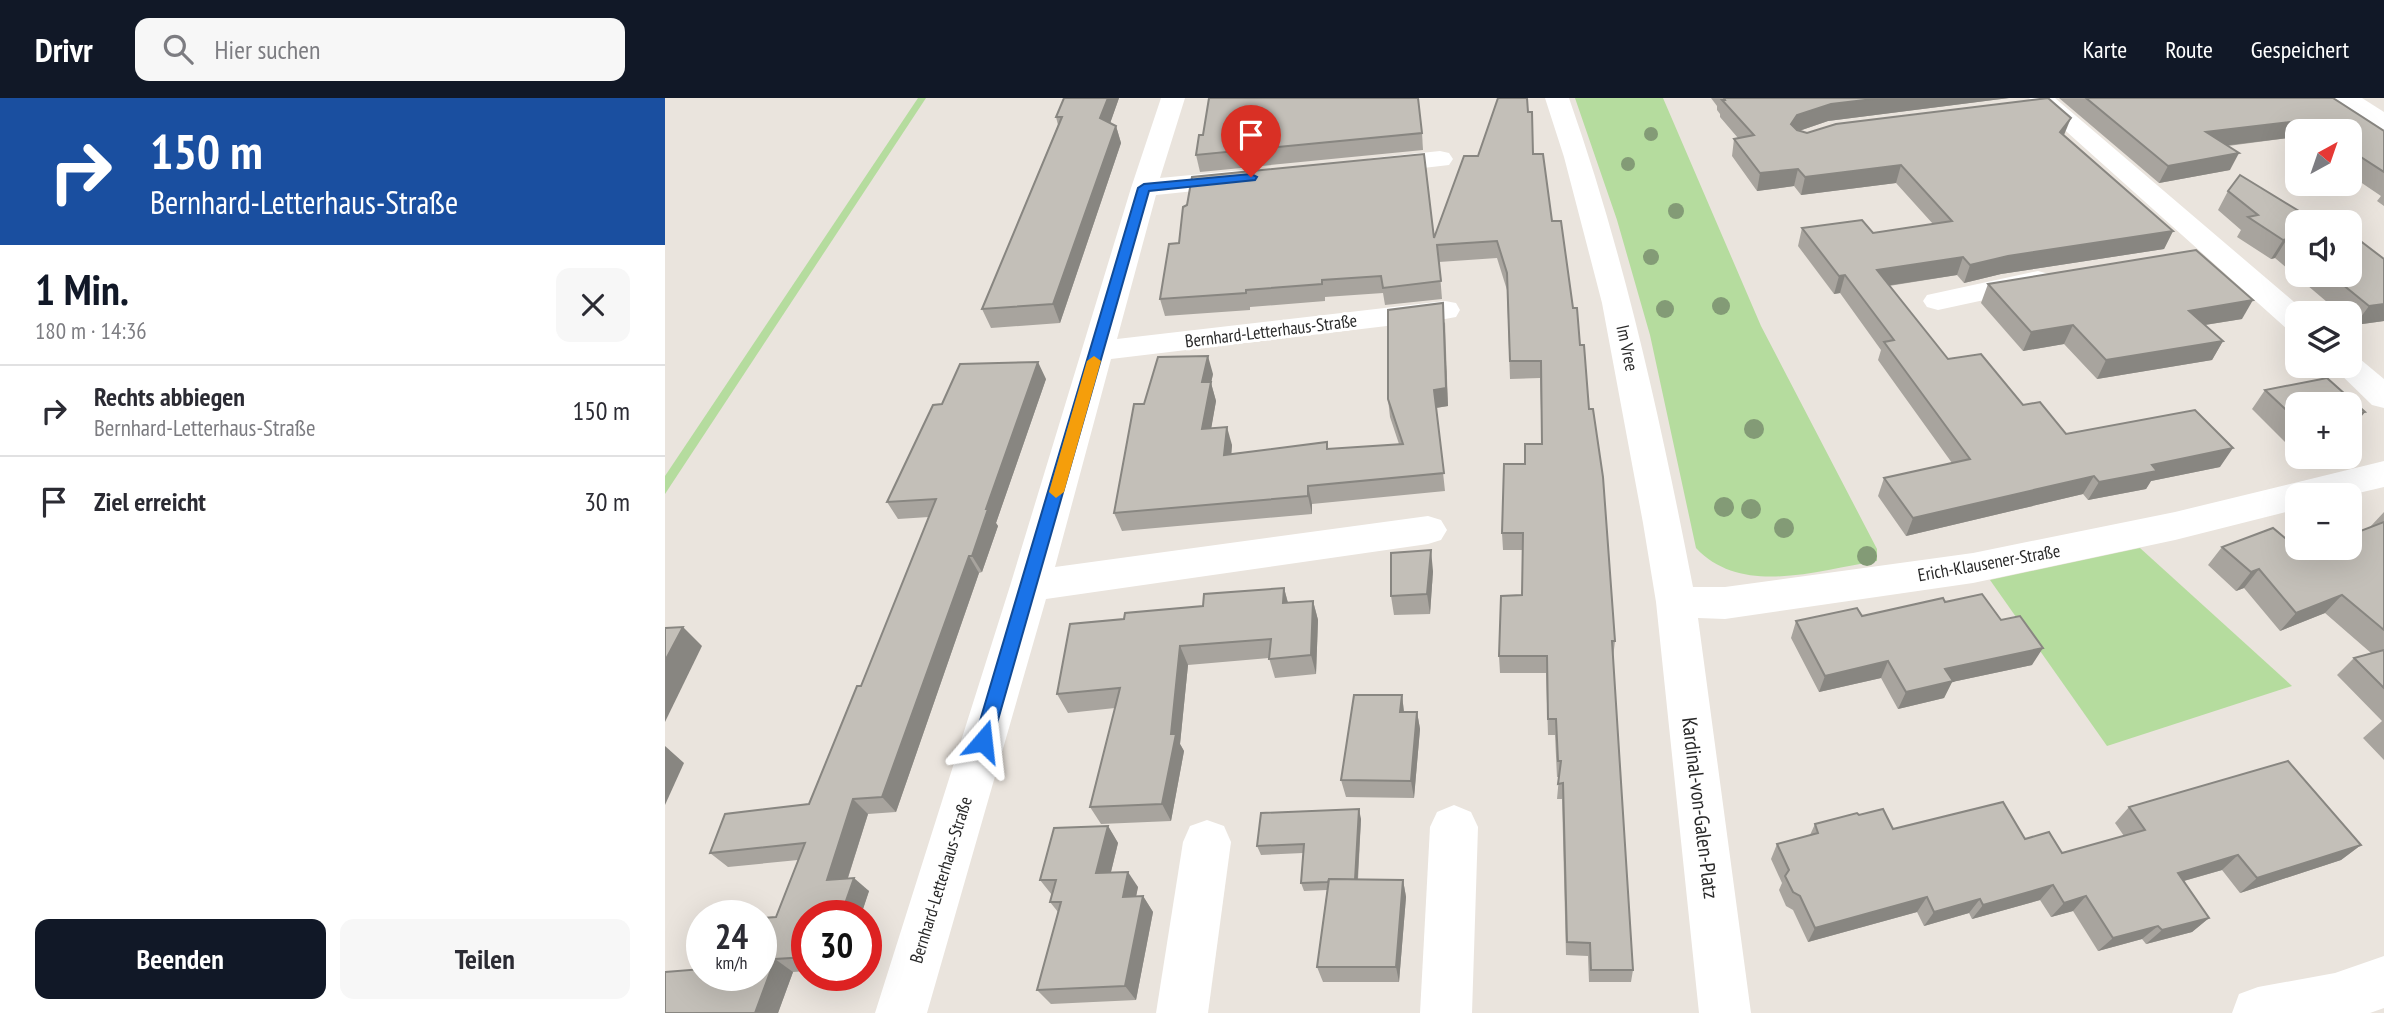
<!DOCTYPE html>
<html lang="de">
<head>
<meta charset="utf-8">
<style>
	:root { --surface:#fff; --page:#f7f7f7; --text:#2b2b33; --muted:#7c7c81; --line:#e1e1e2; --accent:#111827 }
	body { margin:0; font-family:"PT Sans Narrow",sans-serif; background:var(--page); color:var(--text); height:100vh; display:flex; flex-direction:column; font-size:26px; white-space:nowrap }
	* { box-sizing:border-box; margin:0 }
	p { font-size:23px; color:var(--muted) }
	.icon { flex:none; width:38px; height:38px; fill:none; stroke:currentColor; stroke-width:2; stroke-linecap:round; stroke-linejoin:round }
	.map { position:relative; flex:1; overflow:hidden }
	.sheet { display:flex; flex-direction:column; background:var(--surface); width:665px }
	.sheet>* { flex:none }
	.guide { background:#1a4fa0; color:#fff; overflow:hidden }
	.needle { width:46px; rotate:40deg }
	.controls { position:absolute; left:1620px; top:21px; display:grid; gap:14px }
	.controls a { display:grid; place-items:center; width:77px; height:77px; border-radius:14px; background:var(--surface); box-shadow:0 7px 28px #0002; font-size:35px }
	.speed { position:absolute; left:21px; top:802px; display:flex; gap:14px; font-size:35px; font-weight:700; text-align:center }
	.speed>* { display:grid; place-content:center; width:91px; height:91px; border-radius:50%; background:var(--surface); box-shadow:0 7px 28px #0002; line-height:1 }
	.speed small { font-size:18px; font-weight:400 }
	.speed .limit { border:10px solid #d22; background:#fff; color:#111 }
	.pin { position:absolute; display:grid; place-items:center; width:60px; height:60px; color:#fff; margin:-72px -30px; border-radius:50% 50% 50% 0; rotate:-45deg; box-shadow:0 0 7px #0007 }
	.pin .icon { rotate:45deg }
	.me { position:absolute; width:77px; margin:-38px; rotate:17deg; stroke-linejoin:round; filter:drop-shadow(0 0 5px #0008) }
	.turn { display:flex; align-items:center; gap:24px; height:147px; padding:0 35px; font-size:32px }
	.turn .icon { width:91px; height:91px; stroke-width:2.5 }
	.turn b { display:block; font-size:49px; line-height:60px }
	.round { display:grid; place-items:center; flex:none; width:74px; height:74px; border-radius:14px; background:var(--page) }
	.headline { display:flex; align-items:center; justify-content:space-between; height:119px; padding:0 35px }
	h1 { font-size:42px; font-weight:700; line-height:52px; color:var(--accent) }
	.primary-button { display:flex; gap:14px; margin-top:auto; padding:14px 35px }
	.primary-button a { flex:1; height:80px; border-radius:14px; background:var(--accent); color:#fff; font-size:28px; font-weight:700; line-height:80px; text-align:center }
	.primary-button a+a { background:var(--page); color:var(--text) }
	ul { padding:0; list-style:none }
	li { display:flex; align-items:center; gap:21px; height:91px; padding:0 35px; border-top:2px solid var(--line) }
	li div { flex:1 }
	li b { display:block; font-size:26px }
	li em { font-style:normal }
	header { display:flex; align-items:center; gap:42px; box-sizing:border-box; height:98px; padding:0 35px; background:var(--accent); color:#fff }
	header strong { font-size:33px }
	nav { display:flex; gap:38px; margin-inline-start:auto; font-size:24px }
	.search { width:490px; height:63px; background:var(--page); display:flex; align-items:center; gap:18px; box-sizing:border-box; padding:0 24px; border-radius:14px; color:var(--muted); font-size:26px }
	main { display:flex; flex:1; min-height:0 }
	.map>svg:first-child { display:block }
	.green { fill:#b5dc9e }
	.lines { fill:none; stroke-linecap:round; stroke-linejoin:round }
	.minor { fill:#fff; fill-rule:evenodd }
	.tertiary { fill:#fff; fill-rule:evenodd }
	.tree { fill:#839b76 }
	.wall { fill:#a8a49e }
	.shaded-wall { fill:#888681 }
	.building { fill:#c3bfb8; stroke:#888681; stroke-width:2 }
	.route { fill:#1a73e8; stroke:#114b97; stroke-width:2 }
	.slow { fill:#f59e0b }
	.labels { text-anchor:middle; stroke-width:6; stroke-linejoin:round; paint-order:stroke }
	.street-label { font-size:18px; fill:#2a2a2a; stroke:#fff }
	.near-street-label { font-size:21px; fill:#2a2a2a; stroke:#fff }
</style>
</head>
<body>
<header>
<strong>Drivr</strong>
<div class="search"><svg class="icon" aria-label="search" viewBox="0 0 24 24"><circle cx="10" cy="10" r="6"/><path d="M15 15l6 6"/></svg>Hier suchen</div>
<nav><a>Karte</a><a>Route</a><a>Gespeichert</a></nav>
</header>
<main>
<section class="sheet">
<div class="guide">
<div class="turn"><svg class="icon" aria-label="right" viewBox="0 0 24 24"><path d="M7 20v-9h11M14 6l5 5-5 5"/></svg><div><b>150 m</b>Bernhard-Letterhaus-Straße</div></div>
</div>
<div class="headline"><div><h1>1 Min.</h1><p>180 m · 14:36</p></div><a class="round"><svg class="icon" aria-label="close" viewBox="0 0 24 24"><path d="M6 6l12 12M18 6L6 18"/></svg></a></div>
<ul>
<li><svg class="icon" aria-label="right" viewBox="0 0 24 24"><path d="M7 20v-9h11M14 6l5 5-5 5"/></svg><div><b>Rechts abbiegen</b><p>Bernhard-Letterhaus-Straße</p></div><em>150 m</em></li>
<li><svg class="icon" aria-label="arrive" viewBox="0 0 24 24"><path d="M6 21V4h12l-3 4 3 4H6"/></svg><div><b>Ziel erreicht</b></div><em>30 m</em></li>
</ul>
<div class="primary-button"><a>Beenden</a><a>Teilen</a></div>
</section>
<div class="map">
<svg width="1719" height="915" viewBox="0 0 1719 915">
	<rect width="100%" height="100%" fill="#eae4dd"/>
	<g class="green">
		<path d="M253 0H261L0 396V378Z"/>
		<path d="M910 0H998L1096 228 1212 451V463C1153 472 1077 499 1031 450L985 237 952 122Z"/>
		<path d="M1475 450 1627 588 1442 648 1325 482Z"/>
	</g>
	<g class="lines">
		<g class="minor">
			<path d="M496 0H520L495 80 578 72 587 74 591 80 587 86 578 88 491 97 452 241 780 203 791 205 795 212 791 219 780 221 446 261 390 469 763 418 776 422 782 432 776 442 763 446 381 501 262 915H210L345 488 466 90Z"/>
			<path d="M880 0H904C960 159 996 324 1028 489H1060L1308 455 1510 414 1719 363V389L1685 397H1633V411L1510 442 1308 485 1060 521 1033 520 1086 915H1034L991 504 978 425 937 205 899 59Z"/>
			<path d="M1364 0H1390L1642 215H1633V233L1622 231Z"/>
			<path d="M775 53 784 55 788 61 784 67 707 76 698 74 694 68 698 62 707 60Z"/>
			<path d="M1373 173 1384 176 1388 182 1384 188 1273 212 1262 209 1258 203 1262 197Z"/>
			<path d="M1685 258 1695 261 1719 281V310L1707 307 1667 268H1685Z"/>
			<path d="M789 707 806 714 813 729 807 915H755L765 729 772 714Z"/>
			<path d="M542 722 559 728 566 744 543 915H491L518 744 525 728Z"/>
			<path d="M1719 858V910L1705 915H1567L1574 896 1593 889 1670 875Z"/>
		</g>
		<path class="tertiary" d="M1669 0H1697L1719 14V32L1710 30Z"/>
	</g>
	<g class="tree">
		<circle cx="986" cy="36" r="7"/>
		<circle cx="963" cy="66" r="7"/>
		<circle cx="1011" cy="113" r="8"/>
		<circle cx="986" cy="159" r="8"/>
		<circle cx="1056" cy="208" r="9"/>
		<circle cx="1000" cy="211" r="9"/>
		<circle cx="1089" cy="331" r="10"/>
		<circle cx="1059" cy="409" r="10"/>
		<circle cx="1086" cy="411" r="10"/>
		<circle cx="1119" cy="430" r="10"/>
		<circle cx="1202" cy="458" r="10"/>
	</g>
	<g class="wall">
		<path d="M399 0H454L445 25 451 28 456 45 395 225 326 230 317 211 393 27 391 19Z"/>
		<path d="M1046 0H1344L1163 23 1134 33 1142 35 1399 37 1508 133 1499 151 1336 176 1299 185 1292 177 1224 188 1283 261 1358 307 1401 336 1555 369 1486 383 1481 391 1423 402 1418 396 1241 438 1213 398 1219 380 1287 365 1213 262 1216 252 1175 195 1169 196 1133 148 1137 130 1208 135 1268 126 1231 85 1136 97 1129 88 1092 93 1067 58 1069 41 1073 40 1055 19V16L1052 12V8Z"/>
		<path d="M1394 0H1668L1719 33V108L1712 103 1716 98 1685 77V33H1633V41L1631 39 1563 48 1565 72 1494 85Z"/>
		<path d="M863 14 868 56 887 123 908 210 915 247 924 311 950 543 948 560 968 872 966 884H924L923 858 901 857 897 701H892L894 679H892L890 637H883L881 575H835L834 558 857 497 858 452H838L837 435 860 366 877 346 875 280 845 281 842 192 832 160 774 164 777 201 720 207 718 195 660 199V203L585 209V212L500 218 495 201 769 140 813 58Z"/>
		<path d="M757 35 758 52 535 74 531 57Z"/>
		<path d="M1563 93 1633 124V177H1685L1719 223 1690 227 1685 224V215H1675L1610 160 1606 161 1572 139 1576 132 1553 112Z"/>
		<path d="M1323 186 1577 221 1540 227 1558 243 1547 262 1432 281 1399 246 1358 253 1316 205Z"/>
		<path d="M780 224 783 308 771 310 780 393 647 406V416L457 433 449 415 479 306 548 276 546 285 551 303 546 330 567 347 566 356 663 351 734 346 725 319 723 301Z"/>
		<path d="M381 281 331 425 333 428 317 474 314 475 231 714 203 716 183 780 204 793 196 817H142V873L128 874 113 915H0L96 877 111 819 133 762 63 769 45 755 144 706 196 588 264 419 233 421 222 404 277 306Z"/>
		<path d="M1600 292 1633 306V344L1622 346 1587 311Z"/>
		<path d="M1719 414V662L1698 640 1717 623 1672 577 1689 560 1706 555 1660 515 1615 533 1579 490 1571 493 1543 467 1557 449 1638 455 1705 429Z"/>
		<path d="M768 473 765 516 729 517 726 498Z"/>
		<path d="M619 490 623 505 648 503 653 522 651 576 610 580 604 560 523 567 515 646 519 653 506 723 436 726 425 709 450 610 403 615 392 596 459 521 538 508Z"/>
		<path d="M1280 504 1367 567 1287 584 1279 600 1233 611 1216 580 1154 594 1126 540 1131 523 1197 518Z"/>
		<path d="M737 597 739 614H752L755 631 749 700 681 699 676 682Z"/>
		<path d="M1464 709 1696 747 1676 762 1575 795 1557 772 1519 783 1544 820 1527 834 1481 846 1477 841 1433 853 1408 813 1386 819 1375 802 1307 821 1304 815 1259 828 1252 814 1143 844 1128 812 1121 808 1114 792 1117 785 1106 761 1112 746 1145 737 1150 726 1194 717 1228 731 1360 741 1397 755 1459 738 1450 725Z"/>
		<path d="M696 721 693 782H738L741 799 734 884H658L652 869 662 792 639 793 636 785 638 755 596 757 592 748Z"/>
		<path d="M443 728 453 745 446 774 473 789 471 798H478L488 814 471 902 386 906 372 892 393 814 385 804 387 797 375 782Z"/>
	</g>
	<g class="shaded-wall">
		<path d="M443 0H454L441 37 435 20Z"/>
		<path d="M1217 0H1344L1163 23 1128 35 1126 26 1132 17 1166 6Z"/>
		<path d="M1406 20 1399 37 1388 51 1395 34Z"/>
		<path d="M1641 22 1635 33H1633L1631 39 1532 51 1541 34Z"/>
		<path d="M451 28 456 45 395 225 388 206Z"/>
		<path d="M1574 55 1565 72 1494 85 1503 68Z"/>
		<path d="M1236 67 1231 85 1136 97 1140 79Z"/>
		<path d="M1133 71 1129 88 1092 93 1095 75Z"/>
		<path d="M1508 133 1499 151 1336 176 1299 185 1305 167 1343 158Z"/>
		<path d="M1622 141 1610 160 1606 161 1618 142Z"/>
		<path d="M1298 159 1292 177 1207 190 1212 172Z"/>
		<path d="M1180 177 1175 195 1169 196 1174 178Z"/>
		<path d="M1588 202 1577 221 1514 231 1524 213Z"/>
		<path d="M778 205 783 308 770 310 769 292Z"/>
		<path d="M1719 206V223L1690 227 1704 208Z"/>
		<path d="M1408 227 1399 246 1358 253 1366 234Z"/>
		<path d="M1558 243 1547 262 1432 281 1441 262Z"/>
		<path d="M543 258 548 276 546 285 551 303 543 349 537 331V284Z"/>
		<path d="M373 264 381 281 331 425 333 428 317 474 307 458 321 411Z"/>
		<path d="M1700 314 1685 333V317Z"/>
		<path d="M562 329 567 347 565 375 559 357Z"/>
		<path d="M1633 332V344L1622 346Z"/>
		<path d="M1568 350 1555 369 1486 383 1481 391 1423 402 1434 384 1487 367Z"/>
		<path d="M1429 378 1418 396 1241 438 1248 420Z"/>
		<path d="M643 388 647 406V416L643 398Z"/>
		<path d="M766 452 768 473 765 516 762 496Z"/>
		<path d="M304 458 314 475 231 714 217 699Z"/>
		<path d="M1594 471 1579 490 1571 493 1586 474Z"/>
		<path d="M619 490 624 509 618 505Z"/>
		<path d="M1677 497 1660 515 1615 533 1631 515Z"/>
		<path d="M648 503 653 522 651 576 646 557Z"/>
		<path d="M18 529 37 548 0 624V563Z"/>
		<path d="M515 548 523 567 515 646 519 653 506 723 497 706 506 636Z"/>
		<path d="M1378 550 1367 567 1287 584 1279 600 1233 611 1241 594 1280 571Z"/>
		<path d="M1223 563 1216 580 1154 594 1160 578Z"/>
		<path d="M737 597 739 615 735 614Z"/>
		<path d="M752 614 755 631 749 700 746 683Z"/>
		<path d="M0 648 19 665 0 707Z"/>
		<path d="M188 701 203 716 178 795 162 782Z"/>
		<path d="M694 711 696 721 692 791 690 783Z"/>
		<path d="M443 728 453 745 442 790 431 775Z"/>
		<path d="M1696 747 1676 762 1575 795 1592 780Z"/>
		<path d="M1573 757 1557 772 1497 789 1513 775Z"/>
		<path d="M463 774 473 789 468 814 458 799Z"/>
		<path d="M189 780 204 793 196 817H176Z"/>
		<path d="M738 782 741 799 734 884 731 869Z"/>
		<path d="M1388 787 1375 802 1307 821 1318 807Z"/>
		<path d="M478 798 488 814 471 902 460 888Z"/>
		<path d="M1421 798 1408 813 1386 819 1399 805Z"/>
		<path d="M1262 799 1252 814 1143 844 1150 830Z"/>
		<path d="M1315 801 1304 815 1259 828 1269 814Z"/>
		<path d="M1544 820 1527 834 1481 846 1497 832Z"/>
		<path d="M1493 828 1477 841 1433 853 1448 840Z"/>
		<path d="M110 861 128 874 113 915H90Z"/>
	</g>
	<g class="building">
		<path d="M399 0H443L435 20 451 28 388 206 317 211 397 19H391Z"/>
		<path d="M544 0H753L757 35 531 57 534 37H538Z"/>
		<path d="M833 0H862L863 14H867L868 56H878L887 123H896L908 210H912L915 247H919L924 311H928L938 379 950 543H947L968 872H926L925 845 902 844 898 685 893 686 896 663H893L891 621H883L882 558H834L836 498 857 497 858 435H837L839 366H860V346H877L876 263H845L842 175 832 143 772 147 776 183 718 190 716 178 657 182V186L581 192V195L495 201 504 146 514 145 518 109 522 107 527 79 759 56 769 140 799 58H813Z"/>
		<path d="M1059 0H1217L1166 6 1132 17 1126 26 1132 32 1142 35 1171 26 1383 0 1406 20 1395 34 1508 133 1343 158 1305 167 1298 159 1212 172 1283 261 1316 256 1358 307 1375 304 1401 336 1530 312 1568 350 1487 367 1492 373 1434 384 1429 378 1248 420 1219 380 1305 361 1219 244 1229 242 1180 177 1174 178 1137 130 1197 122 1208 135 1287 123 1236 67 1140 79 1133 71 1095 75 1069 41 1089 37 1057 2H1060Z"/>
		<path d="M1421 0H1668L1719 33V74L1685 52V33H1657L1641 22 1541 34 1574 55 1503 68Z"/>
		<path d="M1575 77 1652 124H1633V150L1622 141 1618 142 1583 119 1593 117 1563 93Z"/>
		<path d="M1685 135 1719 161V206L1704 208 1666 177H1685Z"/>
		<path d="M1531 152 1588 202 1524 213 1558 243 1441 262 1408 227 1366 234 1323 186Z"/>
		<path d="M778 205 781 290 769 292 779 375 643 388V398L449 415 469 306H479L493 259 543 258 537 284H546L537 331 562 329 559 357 662 344V351L738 346 723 301V212Z"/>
		<path d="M373 264 321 411H323L307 458H304L217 699 188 701 162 782 189 780 176 817H142V859L110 861 90 915H0V874L37 871V877H96V820L111 819 140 745 45 755 60 716 144 706 192 588H196L271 401 222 404 268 307 277 306 295 266Z"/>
		<path d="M1662 280 1700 314 1685 317V306H1633V323L1600 292Z"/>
		<path d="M1719 424V532L1677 497 1631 515 1594 471 1586 474 1557 449 1608 430 1638 455 1652 450H1685V437Z"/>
		<path d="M766 452 762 496 726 498V455Z"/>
		<path d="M619 490 618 505 648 503 646 557 604 561 606 541 515 548 506 636H511L497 706 425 709 455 590 392 596 405 526 459 521 460 515 538 508 539 496Z"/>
		<path d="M1317 496 1336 522 1355 518 1378 550 1280 571 1288 583 1241 594 1223 563 1160 578 1131 523 1192 510 1197 518 1278 500 1280 504Z"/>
		<path d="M18 529 0 563V530Z"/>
		<path d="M1719 552V590L1689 560Z"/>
		<path d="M689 597H737L735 614H752L746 683 676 682Z"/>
		<path d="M1623 663 1696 747 1592 780 1573 757 1513 775 1544 820 1497 832 1493 828 1448 840 1421 798 1399 805 1388 787 1318 807 1315 801 1269 814 1262 799 1150 830 1135 798 1128 794 1120 778 1124 772 1112 746 1153 735 1150 726 1192 715 1194 717 1218 711 1228 731 1338 704 1360 741 1384 734 1397 755 1480 732 1464 709Z"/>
		<path d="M694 711 690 782 664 781 663 784 636 785 639 746 592 748 596 715Z"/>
		<path d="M443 728 431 775 463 774 458 799 478 798 460 888 372 892 396 804H385L391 782H375L389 730Z"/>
		<path d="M664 781 738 782 731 869H652Z"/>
	</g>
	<path class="route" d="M586 76 592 79 590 82 484 93 327 643 325 648 318 651 312 648 309 643 473 90 479 86Z"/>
	<path class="slow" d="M429 258 436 263 399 394 391 400 384 394 422 263Z"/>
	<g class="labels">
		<g class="street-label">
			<text transform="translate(606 233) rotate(-7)" y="6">Bernhard-Letterhaus-Straße</text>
			<text transform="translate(962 250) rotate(78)" y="6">Im Vree</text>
			<text transform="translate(1324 465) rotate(-10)" y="6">Erich-Klausener-Straße</text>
			<text transform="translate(276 782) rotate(-73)" y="6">Bernhard-Letterhaus-Straße</text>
		</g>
		<g class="near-street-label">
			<text transform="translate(1035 710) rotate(83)" y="7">Kardinal-von-Galen-Platz</text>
		</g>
	</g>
</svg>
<div class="controls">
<a><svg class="needle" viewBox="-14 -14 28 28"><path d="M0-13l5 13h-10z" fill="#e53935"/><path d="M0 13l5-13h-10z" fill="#7c7c81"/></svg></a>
<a><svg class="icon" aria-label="sound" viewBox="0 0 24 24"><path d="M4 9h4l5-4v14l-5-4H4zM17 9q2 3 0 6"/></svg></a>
<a><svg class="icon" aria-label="layers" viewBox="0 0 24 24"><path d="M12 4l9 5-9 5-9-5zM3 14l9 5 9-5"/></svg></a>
<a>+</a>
<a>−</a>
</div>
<div class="speed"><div>24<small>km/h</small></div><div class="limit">30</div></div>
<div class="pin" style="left:586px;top:79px;background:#d93025"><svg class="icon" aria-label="arrive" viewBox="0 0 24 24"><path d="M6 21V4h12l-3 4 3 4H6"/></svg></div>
<svg class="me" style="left:318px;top:643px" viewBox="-20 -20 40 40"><path d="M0-17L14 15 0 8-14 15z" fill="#1a73e8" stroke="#fff" stroke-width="4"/></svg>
</div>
</main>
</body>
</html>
